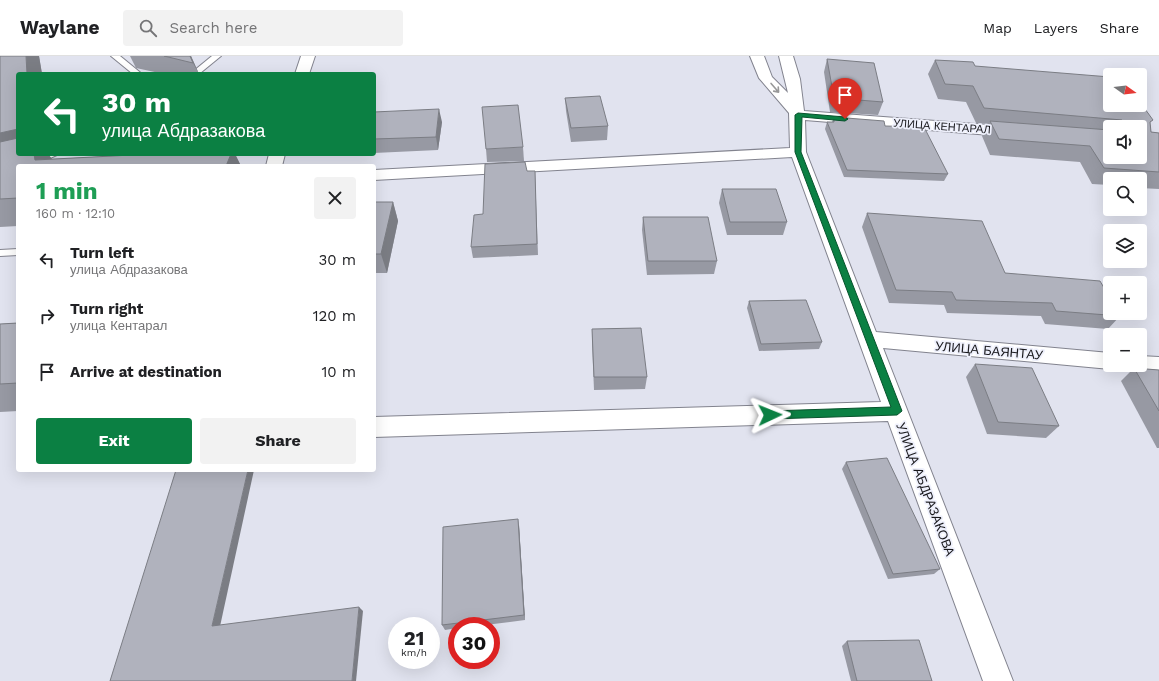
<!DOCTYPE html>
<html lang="en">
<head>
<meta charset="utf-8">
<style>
	:root { --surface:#fff; --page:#f2f2f2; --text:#202124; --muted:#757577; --line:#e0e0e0; --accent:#0b8043 }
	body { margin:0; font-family:"Work Sans",sans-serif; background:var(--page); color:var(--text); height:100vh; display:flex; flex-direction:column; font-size:15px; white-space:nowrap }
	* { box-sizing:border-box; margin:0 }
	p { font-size:13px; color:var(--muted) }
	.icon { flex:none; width:22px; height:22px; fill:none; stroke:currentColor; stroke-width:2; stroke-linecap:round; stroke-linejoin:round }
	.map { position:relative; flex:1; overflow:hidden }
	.details { position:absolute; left:16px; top:108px; width:360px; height:308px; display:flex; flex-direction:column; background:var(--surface); border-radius:4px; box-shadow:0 4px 16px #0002 }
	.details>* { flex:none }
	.hud { position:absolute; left:16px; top:16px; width:360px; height:84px; border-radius:4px; box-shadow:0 4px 16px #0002; background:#0b8043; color:#fff; overflow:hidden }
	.needle { width:26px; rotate:104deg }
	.controls { position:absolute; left:1103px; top:12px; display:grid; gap:8px }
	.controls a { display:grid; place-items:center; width:44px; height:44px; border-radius:4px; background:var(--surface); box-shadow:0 4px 16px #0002; font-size:20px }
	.speed { position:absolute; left:388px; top:561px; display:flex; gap:8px; font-size:20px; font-weight:700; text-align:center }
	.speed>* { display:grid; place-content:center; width:52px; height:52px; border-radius:50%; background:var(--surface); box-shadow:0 4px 16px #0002; line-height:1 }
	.speed small { font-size:10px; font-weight:400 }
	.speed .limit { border:6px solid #d22; background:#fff; color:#111 }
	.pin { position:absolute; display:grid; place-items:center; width:34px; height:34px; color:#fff; margin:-41px -17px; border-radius:50% 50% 50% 0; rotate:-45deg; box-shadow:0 0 4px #0007 }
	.pin .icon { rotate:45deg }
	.me { position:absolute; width:44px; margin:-22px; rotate:88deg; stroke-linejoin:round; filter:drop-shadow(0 0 3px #0008) }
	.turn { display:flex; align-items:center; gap:14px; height:84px; padding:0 20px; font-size:18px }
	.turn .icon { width:52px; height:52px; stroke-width:2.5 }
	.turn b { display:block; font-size:28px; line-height:34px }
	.round { display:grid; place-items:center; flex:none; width:42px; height:42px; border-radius:4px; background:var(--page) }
	.overview { display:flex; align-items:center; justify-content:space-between; height:68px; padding:0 20px }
	h1 { font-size:24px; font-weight:700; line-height:30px; color:#1e9e55 }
	.button { display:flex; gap:8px; margin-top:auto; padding:8px 20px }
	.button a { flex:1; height:46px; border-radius:4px; background:var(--accent); color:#fff; font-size:16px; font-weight:700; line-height:46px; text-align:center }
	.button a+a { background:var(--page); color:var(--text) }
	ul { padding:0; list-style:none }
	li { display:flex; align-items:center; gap:12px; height:56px; padding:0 20px }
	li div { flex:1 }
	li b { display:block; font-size:15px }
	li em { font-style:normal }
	header { display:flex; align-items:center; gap:24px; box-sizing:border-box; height:56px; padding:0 20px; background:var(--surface); border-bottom:1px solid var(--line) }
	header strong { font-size:19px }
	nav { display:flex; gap:22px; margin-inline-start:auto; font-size:14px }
	.search { width:280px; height:36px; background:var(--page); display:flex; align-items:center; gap:10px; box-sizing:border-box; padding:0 14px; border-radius:4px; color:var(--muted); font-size:15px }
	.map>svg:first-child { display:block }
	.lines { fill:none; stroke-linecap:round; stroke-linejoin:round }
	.service-casing { stroke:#82838e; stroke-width:2 }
	.minor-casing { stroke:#82838e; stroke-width:2 }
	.service { fill:#fff; fill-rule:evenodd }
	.minor { fill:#fff; fill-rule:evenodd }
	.wall { fill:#9799a3; fill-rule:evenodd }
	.shaded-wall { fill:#7b7d84 }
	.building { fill:#b0b2bd; stroke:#7b7d84 }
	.oneway { stroke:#989899 }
	.route { fill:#0b8043; stroke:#07532c }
	.labels { text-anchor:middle; stroke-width:3.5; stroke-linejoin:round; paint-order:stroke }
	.far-street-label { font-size:11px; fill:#19191d; stroke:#eef0fc }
	.street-label { font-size:13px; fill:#19191d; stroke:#eef0fc }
</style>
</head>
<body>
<header>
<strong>Waylane</strong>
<div class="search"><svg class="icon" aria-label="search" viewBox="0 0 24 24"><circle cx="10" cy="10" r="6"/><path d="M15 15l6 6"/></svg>Search here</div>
<nav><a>Map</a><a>Layers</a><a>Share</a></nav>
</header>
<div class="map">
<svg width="1159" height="625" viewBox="0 0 1159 625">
	<rect width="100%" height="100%" fill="#e1e3ef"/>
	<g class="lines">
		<defs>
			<g id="service">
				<path d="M111 0H120L142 18H133Z"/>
				<path d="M212 0H221L199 18H190Z"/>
				<path d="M47 98H59L37 108H31L30 106Z"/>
				<path d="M18 193V199L0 200V194Z"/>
			</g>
			<g id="minor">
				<path d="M301 0H315L309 18H295Z"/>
				<path d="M750 0H764L772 21 788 37 779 0H793L800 23 804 55 1015 71 1020 73 1023 76 1020 79 1015 81 805 64 806 96 876 276 1110 297V309H1119L1110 313 883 292 1013 625H983L888 365 374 381V361L881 346 792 101 374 124V114L790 92 789 57 759 22Z"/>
				<path d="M269 98H285L282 110H266Z"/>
				<path d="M1140 300 1159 301V317L1140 316 1132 314 1130 309H1140Z"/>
			</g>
		</defs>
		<use href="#service" class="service-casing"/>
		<use href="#minor" class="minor-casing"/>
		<use href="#service" class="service"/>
		<use href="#minor" class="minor"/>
	</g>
	<g class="wall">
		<path d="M0 0H39L42 18H18V98H48L52 103 151 98H235L241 110H18V170L0 171Z"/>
		<path d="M130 0H191L199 18H164L136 12Z"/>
		<path d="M827 3 883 46 878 59 830 56 824 16Z"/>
		<path d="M935 4 975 10 1150 68 1151 76 1159 77V133L1140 132V123H1110V129L1092 128 1080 106 990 99 982 80 988 68 976 67 966 46 938 43 928 18ZM1110 71H1140L1110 101Z"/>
		<path d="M565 42 608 70 607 84 571 86 566 55Z"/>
		<path d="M374 56 442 66 438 94 374 97Z"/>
		<path d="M834 61 885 70 948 118 944 125 844 121 825 73 827 66H832Z"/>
		<path d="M523 91 524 105 487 106 486 93Z"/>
		<path d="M321 98H349L321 99Z"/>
		<path d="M527 115H535L538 199 473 202 471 191 483 158Z"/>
		<path d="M722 133 787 166 783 179H727L719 147Z"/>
		<path d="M374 146H393L398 165 387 217H374Z"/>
		<path d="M867 157 1005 217 1120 260 1108 273 1045 268 1041 260 947 257 944 249 889 247 862 171Z"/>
		<path d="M643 161 717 205 714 218 647 219 642 174Z"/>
		<path d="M749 245 822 286 819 293 759 295 747 252Z"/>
		<path d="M18 267V355L0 356V268Z"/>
		<path d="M592 273 647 321 645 333 594 334 592 286Z"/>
		<path d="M975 308 1059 370 1046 382 987 378 966 321Z"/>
		<path d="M1134 312 1159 314V392H1157L1121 325Z"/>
		<path d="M846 406 940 513 934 518 888 523 842 413Z"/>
		<path d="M519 469 525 564 477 570H457V572L445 574 442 569Z"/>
		<path d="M847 585 932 625H851L842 590Z"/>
	</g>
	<g class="shaded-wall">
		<path d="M26 0H39L42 18H27Z"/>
		<path d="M180 0H191L199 18 193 7Z"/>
		<path d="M439 53 442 66 438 94 436 81Z"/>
		<path d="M18 73V98H48L52 103 0 108V77Z"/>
		<path d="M231 98H235L241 110H226Z"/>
		<path d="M393 146 398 165 387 217 381 198Z"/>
		<path d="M374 280 376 286 374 295Z"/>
		<path d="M248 414H254L219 575 212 570Z"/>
		<path d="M518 463 519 469 525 564 524 559Z"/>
		<path d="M359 551 363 555 356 625H352Z"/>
	</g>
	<g class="building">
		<path d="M0 0H26L27 18H18V73L0 77Z"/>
		<path d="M164 0H190L193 7Z"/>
		<path d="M827 3 874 7 883 46 834 42Z"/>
		<path d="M935 4 973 6 975 10 1110 21V49H1140V46L1153 64 1150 66 1151 76 1159 77V116L1104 112 1090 90 999 83 990 65 1110 74V101H1140V71H1121L1122 64 984 52 973 30 945 28Z"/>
		<path d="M600 40 608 70 571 72 565 42Z"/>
		<path d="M518 49 523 91 486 93 482 51Z"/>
		<path d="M439 53 436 81 374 83V56Z"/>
		<path d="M834 61 884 65 885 70 924 71 948 118 847 114 827 66H834Z"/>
		<path d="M18 82V98H34L35 104 151 98H231L226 110H18V142L0 143V86Z"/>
		<path d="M525 106 527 115H535L537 188 471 191 474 159 483 158 485 108Z"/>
		<path d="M722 133H776L787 166H730Z"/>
		<path d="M374 146H393L381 198H374Z"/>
		<path d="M867 157 982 165 1005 217 1100 225 1110 242V257H1118L1120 260 1056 255 1052 247 956 244 952 236 896 234Z"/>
		<path d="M643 161H708L717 205H648Z"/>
		<path d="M806 244 822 286 761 288 749 245Z"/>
		<path d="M18 267V327L0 328V268Z"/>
		<path d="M641 272 647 321H594L592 273Z"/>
		<path d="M975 308 1032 312 1059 370 998 366Z"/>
		<path d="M1134 312 1159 314V355Z"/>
		<path d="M887 402 940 513 893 518 846 406Z"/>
		<path d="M176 414H248L212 570 359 551 352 625H110Z"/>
		<path d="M518 463 524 559 442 569 443 471Z"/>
		<path d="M919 584 932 625H857L847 585Z"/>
	</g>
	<defs><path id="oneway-shaft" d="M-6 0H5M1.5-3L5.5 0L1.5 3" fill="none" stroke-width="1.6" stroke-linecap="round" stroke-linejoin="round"/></defs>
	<use class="oneway" href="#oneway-shaft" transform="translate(775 32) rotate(49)"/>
	<path class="route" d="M798 57 845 61 848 63 845 65 802 61 801 96 902 355 897 359 770 363 765 359 770 355 891 351 795 96V59Z"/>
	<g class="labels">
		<g class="far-street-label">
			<text transform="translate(942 70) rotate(4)" y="4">УЛИЦА КЕНТАРАЛ</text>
		</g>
		<g class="street-label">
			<text transform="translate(989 294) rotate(5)" y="5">УЛИЦА БАЯНТАУ</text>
			<text transform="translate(926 433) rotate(69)" y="5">УЛИЦА АБДРАЗАКОВА</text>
		</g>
	</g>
</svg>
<div class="controls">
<a><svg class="needle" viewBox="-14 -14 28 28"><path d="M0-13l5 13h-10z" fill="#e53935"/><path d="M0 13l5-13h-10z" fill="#757577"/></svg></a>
<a><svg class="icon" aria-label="sound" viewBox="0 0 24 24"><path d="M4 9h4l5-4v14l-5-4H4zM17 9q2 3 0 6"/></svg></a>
<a><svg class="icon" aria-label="search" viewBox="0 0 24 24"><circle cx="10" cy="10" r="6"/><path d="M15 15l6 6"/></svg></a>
<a><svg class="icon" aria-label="layers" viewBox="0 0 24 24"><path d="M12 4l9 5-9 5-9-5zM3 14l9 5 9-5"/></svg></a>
<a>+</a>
<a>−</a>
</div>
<div class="speed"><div>21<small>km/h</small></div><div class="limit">30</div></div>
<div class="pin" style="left:845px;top:63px;background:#d93025"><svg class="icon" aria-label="arrive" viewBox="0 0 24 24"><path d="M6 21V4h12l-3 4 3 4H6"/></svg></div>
<svg class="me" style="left:770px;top:359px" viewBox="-20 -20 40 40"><path d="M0-17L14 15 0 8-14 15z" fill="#0b8043" stroke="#fff" stroke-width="4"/></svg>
<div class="hud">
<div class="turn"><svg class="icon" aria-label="left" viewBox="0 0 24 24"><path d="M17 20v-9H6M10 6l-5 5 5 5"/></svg><div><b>30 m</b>улица Абдразакова</div></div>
</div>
<section class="details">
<div class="overview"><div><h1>1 min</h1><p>160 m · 12:10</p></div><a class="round"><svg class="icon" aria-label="close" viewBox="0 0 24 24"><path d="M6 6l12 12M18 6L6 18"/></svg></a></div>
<ul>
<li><svg class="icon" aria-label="left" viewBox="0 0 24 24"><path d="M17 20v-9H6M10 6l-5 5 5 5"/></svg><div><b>Turn left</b><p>улица Абдразакова</p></div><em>30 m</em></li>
<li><svg class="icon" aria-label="right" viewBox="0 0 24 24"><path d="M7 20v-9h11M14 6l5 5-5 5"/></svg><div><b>Turn right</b><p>улица Кентарал</p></div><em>120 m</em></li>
<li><svg class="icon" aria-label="arrive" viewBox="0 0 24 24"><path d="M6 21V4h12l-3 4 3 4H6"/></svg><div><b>Arrive at destination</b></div><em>10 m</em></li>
</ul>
<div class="button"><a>Exit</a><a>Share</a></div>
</section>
</div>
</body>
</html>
